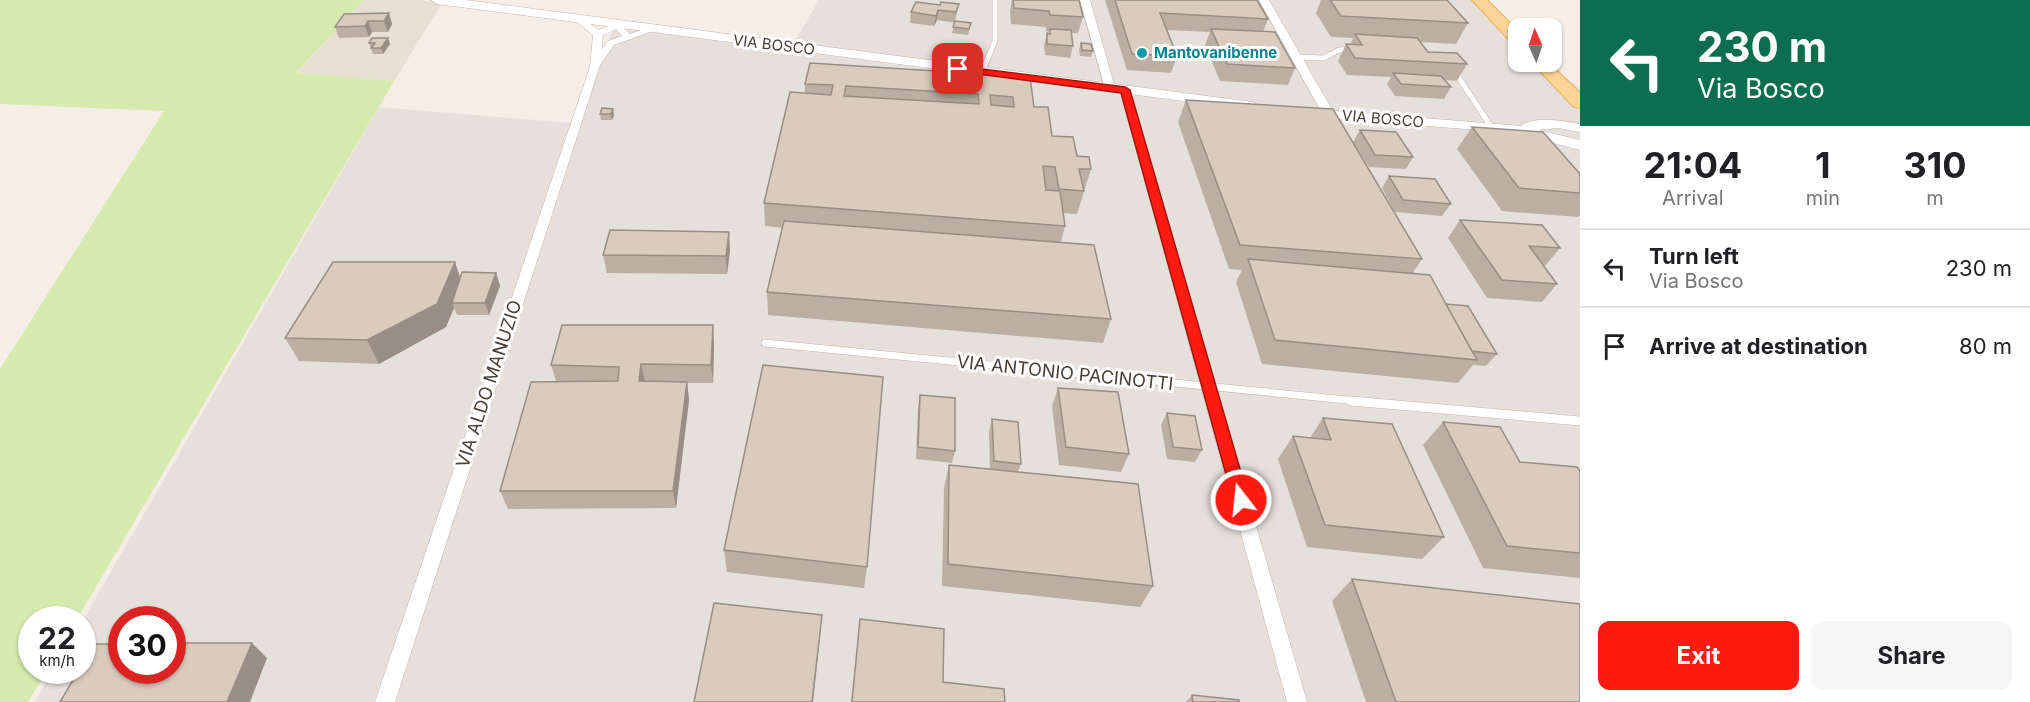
<!DOCTYPE html>
<html lang="en">
<head>
<meta charset="utf-8">
<style>
	:root { --surface:#fff; --page:#f6f6f6; --text:#202124; --muted:#757577; --line:#e0e0e0; --accent:#ff1b12 }
	body { margin:0; font-family:Inter,sans-serif; background:var(--page); color:var(--text); height:100vh; display:flex; flex-direction:column; font-size:22px; white-space:nowrap }
	* { box-sizing:border-box; margin:0 }
	p { font-size:20px; color:var(--muted) }
	.icon { flex:none; width:33px; height:33px; fill:none; stroke:currentColor; stroke-width:2; stroke-linecap:round; stroke-linejoin:round }
	.map { position:relative; flex:1; overflow:hidden }
	.side { display:flex; flex-direction:column; background:var(--surface); width:450px }
	.side>* { flex:none }
	.guide { background:#0b6e4f; color:#fff; overflow:hidden }
	.needle { width:39px; rotate:357deg }
	.controls { position:absolute; left:1508px; top:18px; display:grid; gap:12px }
	.controls a { display:grid; place-items:center; width:54px; height:54px; border-radius:12px; background:var(--surface); box-shadow:0 2px 4px #0004; font-size:30px }
	.speed { position:absolute; left:18px; top:606px; display:flex; gap:12px; font-size:30px; font-weight:700; text-align:center }
	.speed>* { display:grid; place-content:center; width:78px; height:78px; border-radius:50%; background:var(--surface); box-shadow:0 2px 4px #0004; line-height:1 }
	.speed small { font-size:15px; font-weight:400 }
	.speed .limit { border:9px solid #d22; background:#fff; color:#111 }
	.pin { position:absolute; display:grid; place-items:center; width:51px; height:51px; color:#fff; margin:-26px; border-radius:12px; box-shadow:0 3px 9px #0006 }
	.me { position:absolute; width:66px; margin:-33px; rotate:344deg; stroke-linejoin:round; filter:drop-shadow(0 0 4px #0008) }
	.turn { display:flex; align-items:center; gap:21px; height:126px; padding:0 18px; font-size:27px }
	.turn .icon { width:78px; height:78px; stroke-width:2.5 }
	.turn b { display:block; font-size:42px; line-height:51px }
	.eta { display:flex; justify-content:space-evenly; align-items:center; height:102px; text-align:center }
	.eta b { font-size:36px; font-weight:700; line-height:42px }
	.primary-button { display:flex; gap:12px; margin-top:auto; padding:12px 18px }
	.primary-button a { flex:1; height:69px; border-radius:12px; background:var(--accent); color:#fff; font-size:24px; font-weight:700; line-height:69px; text-align:center }
	.primary-button a+a { background:var(--page); color:var(--text) }
	ul { padding:0; list-style:none }
	li { display:flex; align-items:center; gap:18px; height:78px; padding:0 18px; border-top:2px solid var(--line) }
	li div { flex:1 }
	li b { display:block; font-size:22px }
	li em { font-style:normal }
	main { display:flex; flex:1; min-height:0 }
	.map>svg:first-child { display:block }
	.residential { fill:#e8dfd4 }
	.industrial { fill:#e6e0db; fill-rule:evenodd }
	.green { fill:#d5eaad }
	.lines { fill:none; stroke-linecap:round; stroke-linejoin:round }
	.service-far2-casing { stroke:#c0b5a8; stroke-width:6 }
	.service-far1-casing { stroke:#c0b5a8; stroke-width:8 }
	.service-casing { stroke:#c0b5a8; stroke-width:10 }
	.minor-casing { stroke:#c0b5a8; stroke-width:1 }
	.tertiary-casing { stroke:#c0b5a8; stroke-width:1 }
	.primary-casing { stroke:#e9b05f; stroke-width:2 }
	.service-far2 { stroke:#fff; stroke-width:5 }
	.service-far1 { stroke:#fff; stroke-width:7 }
	.service { stroke:#fff; stroke-width:9 }
	.minor { fill:#fff; fill-rule:evenodd }
	.tertiary { fill:#fff; fill-rule:evenodd }
	.primary { fill:#ffd494; fill-rule:evenodd }
	.wall { fill:#bbafa3 }
	.shaded-wall { fill:#988e85 }
	.building { fill:#d9cbbe; stroke:#988e85; stroke-width:1.5; fill-rule:evenodd }
	.route { fill:#ff1b12; stroke:#a6120c; stroke-width:1.5 }
	.culture-dot { fill:#0f9aa8; stroke:#fff; stroke-width:2 }
	.labels { text-anchor:middle; stroke-width:6; stroke-linejoin:round; paint-order:stroke }
	.far-street-label { font-size:15px; fill:#473e35; stroke:#fff }
	.far-culture-label { font-size:15px; font-weight:bold; fill:#0d838f; stroke:#fff; text-anchor:start }
	.street-label { font-size:18px; fill:#473e35; stroke:#fff }
</style>
</head>
<body>
<main>
<div class="map">
<svg width="1580" height="702" viewBox="0 0 1580 702">
	<rect width="100%" height="100%" fill="#f4eee6"/>
	<path class="residential" d="M364 0H419L442 3 394 81 296 74Z"/>
	<path class="industrial" d="M819 0H1476L1518 44V62H1535L1541 67 1580 86V702H35L53 671 82 670 83 620 379 107 571 123 615 26 793 44ZM122 620H172V670H122Z"/>
	<path class="green" d="M0 0H364L296 73 394 81 77 619 32 620V670L47 671 28 702H0V369L164 111 0 104Z"/>
	<g class="lines">
		<defs>
			<g id="service-far2">
				<path d="M1296 57 1324 58 1339 50 1352 49"/>
				<path d="M1453 69 1492 128"/>
				<path d="M982 72 995 41V0"/>
			</g>
			<path id="service-far1" d="M765 343 1368 402"/>
			<path id="service" d="M1351 401 1580 421"/>
			<g id="minor">
				<path d="M1080 0H1090L1115 88 1114 90 1105 88Z"/>
				<path d="M1259 0H1269L1335 115 1333 117 1329 118 1323 115Z"/>
				<path d="M580 17 599 30 618 22 630 34 653 26 658 29 614 45 600 65 395 702H375L590 67 593 35 577 22 575 20ZM616 29 622 36 608 41 602 49 603 35Z"/>
				<path d="M1125 87 1130 90 1307 702H1287L1120 90Z"/>
			</g>
			<g id="tertiary">
				<path d="M431 0H465L1253 102 1260 106 1253 110 437 4Z"/>
				<path d="M1312 109 1521 126C1535 115 1563 121 1580 124V132L1558 128 1538 130 1580 140V150L1514 133 1307 116V110Z"/>
			</g>
			<g id="primary">
				<path d="M1472 0H1487L1518 31V45L1512 43Z"/>
				<path d="M1531 62H1548L1580 93V108L1574 107Z"/>
			</g>
		</defs>
		<use href="#service-far2" class="service-far2-casing"/>
		<use href="#service-far1" class="service-far1-casing"/>
		<use href="#service" class="service-casing"/>
		<use href="#minor" class="minor-casing"/>
		<use href="#tertiary" class="tertiary-casing"/>
		<use href="#primary" class="primary-casing"/>
		<use href="#service-far2" class="service-far2"/>
		<use href="#service-far1" class="service-far1"/>
		<use href="#service" class="service"/>
		<use href="#minor" class="minor"/>
		<use href="#tertiary" class="tertiary"/>
		<use href="#primary" class="primary"/>
	</g>
	<g class="wall">
		<path d="M1012 0H1079L1083 17 1078 33H1071L1073 46 1070 58 1045 55 1044 45 1047 33 1049 34V32L1046 31V27L1011 24 1010 12Z"/>
		<path d="M1105 0H1257L1268 19 1263 32 1295 68 1288 85 1220 81 1205 45 1210 32 1166 30 1177 56 1171 73 1127 70Z"/>
		<path d="M1321 0H1447L1468 23 1456 44 1420 42 1428 52 1467 64 1457 81 1445 80 1451 87 1444 99 1395 96 1387 84 1391 77 1347 75 1338 61 1346 44 1350 45 1353 38 1331 37 1316 13Z"/>
		<path d="M959 4 955 21 971 23 968 35 952 33 955 23 937 20 934 26 910 23 911 12 940 5Z"/>
		<path d="M389 13 392 24 388 32H372L369 37 339 38 335 27Z"/>
		<path d="M369 43 390 44 383 54H373Z"/>
		<path d="M1081 43 1093 51 1091 57 1080 56 1079 49Z"/>
		<path d="M1030 77 1034 107 1052 136 1091 169 1077 214 1063 213 1065 226 1061 242 1111 319 1103 343 768 315 767 292 783 228 765 226 764 203 805 93V84Z"/>
		<path d="M1186 100 1422 259 1412 274 1446 304 1497 354 1486 366 1473 365 1458 383 1262 364 1236 282 1242 270 1229 269 1178 122Z"/>
		<path d="M602 108 614 115 612 120H601L600 114Z"/>
		<path d="M1472 127 1580 174V215L1578 217 1502 211 1457 149Z"/>
		<path d="M1360 130 1413 157 1406 169 1369 167 1353 142Z"/>
		<path d="M1389 176 1451 204 1442 216 1395 212 1382 188Z"/>
		<path d="M1460 220 1560 248 1545 266H1544L1557 284 1542 302 1487 298 1448 238Z"/>
		<path d="M730 250 727 274 607 273 603 255Z"/>
		<path d="M496 273 500 286 489 315H457L454 308 446 327 379 364 299 361 285 338 460 278Z"/>
		<path d="M714 344 713 383H687L689 400 676 508 508 509 500 491 556 381 551 365Z"/>
		<path d="M1058 388 1129 454 1121 472 1059 465 1052 406Z"/>
		<path d="M920 395 955 451 952 463 916 459 918 407Z"/>
		<path d="M1167 413 1202 450 1195 462 1167 459 1161 425Z"/>
		<path d="M1323 418 1444 537 1422 559 1307 547 1278 459 1293 436 1310 438Z"/>
		<path d="M992 419 1021 464 1018 472 1153 586 1140 607 942 586 944 488 949 465 990 469 989 432Z"/>
		<path d="M1443 422 1520 462 1580 471V578L1483 568 1423 445Z"/>
		<path d="M724 550 867 567 864 588 727 572Z"/>
		<path d="M1352 579 1580 702H1366L1332 601Z"/>
		<path d="M860 619 943 682 1005 702H851Z"/>
		<path d="M1192 695 1239 702H1186Z"/>
	</g>
	<g class="shaded-wall">
		<path d="M938 10 937 20 934 26 936 16Z"/>
		<path d="M389 13 392 24 388 32 384 21Z"/>
		<path d="M368 21 372 32 369 37 365 26Z"/>
		<path d="M388 38 390 44 383 54 381 48Z"/>
		<path d="M613 109 614 115 612 120 611 114Z"/>
		<path d="M729 232 730 250 727 274 726 256Z"/>
		<path d="M455 262 463 286 452 303 454 308 446 327 379 364 367 340Z"/>
		<path d="M496 273 500 286 489 315 485 303Z"/>
		<path d="M713 325 714 344 713 383 711 365Z"/>
		<path d="M641 364 645 382 639 381Z"/>
		<path d="M687 382 689 400 676 508 673 491Z"/>
		<path d="M822 615 820 636 813 702H812Z"/>
		<path d="M252 643 267 658 250 702H227Z"/>
	</g>
	<g class="building">
		<path d="M1013 0H1079L1083 17 1050 15 1049 11 1014 8Z"/>
		<path d="M1115 0H1257L1268 19 1160 13 1177 56 1132 54Z"/>
		<path d="M1330 0H1447L1468 23 1341 16Z"/>
		<path d="M916 2 940 5 941 2 959 4 956 12 938 10 936 16 911 12Z"/>
		<path d="M389 13 384 21H368L365 26 335 27 344 14Z"/>
		<path d="M955 21 971 23 969 29 953 27Z"/>
		<path d="M1050 29 1071 30 1073 46 1047 44V33L1050 34Z"/>
		<path d="M1211 29 1275 32 1295 68 1227 64Z"/>
		<path d="M1355 34 1417 38 1428 52 1457 53 1467 64 1355 58 1346 44 1362 45Z"/>
		<path d="M372 38H388L381 48H371L375 43H369Z"/>
		<path d="M1081 43 1091 44 1093 51 1082 50Z"/>
		<path d="M810 63 1030 77 1034 107H1048L1052 136 1073 137 1077 156 1089 157 1091 169H1079L1084 191 1059 189 1055 167 1043 166 1046 190 1060 191 1065 226 764 203 790 92 831 95 833 85 805 84ZM846 86 978 94 979 104 844 96ZM990 95 1013 97 1014 107 991 105Z"/>
		<path d="M1393 73 1441 76 1451 87 1401 84Z"/>
		<path d="M1186 100 1333 109 1422 259 1240 245Z"/>
		<path d="M602 108 613 109 611 114H600Z"/>
		<path d="M1472 127 1543 132 1580 174V193L1519 188Z"/>
		<path d="M1360 130 1396 132 1413 157 1375 155Z"/>
		<path d="M1389 176 1435 179 1451 204 1403 200Z"/>
		<path d="M1460 220 1542 225 1560 248 1529 246 1557 284 1502 280Z"/>
		<path d="M784 221 1094 245 1111 319 767 292Z"/>
		<path d="M610 230 729 232 726 256 603 255Z"/>
		<path d="M1248 259 1430 275 1477 360 1275 340Z"/>
		<path d="M333 262H455L437 304 367 340 285 338Z"/>
		<path d="M462 272 496 273 485 303H452Z"/>
		<path d="M1446 304 1468 306 1497 354 1472 351Z"/>
		<path d="M562 325H713L711 365 641 364 639 381 687 382 673 491H500L531 382 618 381 619 367 551 365Z"/>
		<path d="M763 365 883 377 867 567 724 550Z"/>
		<path d="M1058 388 1118 392 1129 454 1066 447Z"/>
		<path d="M920 395 955 398V451L918 447Z"/>
		<path d="M1167 413 1195 416 1202 450 1173 447Z"/>
		<path d="M1323 418 1392 424 1444 537 1325 525 1293 436 1331 440Z"/>
		<path d="M992 419 1018 422 1021 464 994 461Z"/>
		<path d="M1443 422 1500 427 1520 462 1577 467 1580 471V553L1507 546Z"/>
		<path d="M949 465 1138 484 1153 586 948 564Z"/>
		<path d="M1352 579 1580 604V702H1396Z"/>
		<path d="M714 603 822 615 812 702H694Z"/>
		<path d="M860 619 944 629 943 682 1004 689 1005 702H852Z"/>
		<path d="M172 643H252L227 702H60L79 670H82V665L95 644H122V670H172Z"/>
		<path d="M1192 695 1239 700V702H1193Z"/>
	</g>
	<path class="route" d="M958 66 1125 87 1130 90 1249 500 1246 505H1235L1233 500 1121 93 955 71 954 69Z"/>
	<circle class="culture-dot" cx="1142" cy="53" r="6"/>
	<g class="labels">
		<g class="far-street-label">
			<text transform="translate(774 45) rotate(7)" y="5">VIA BOSCO</text>
			<text transform="translate(1383 119) rotate(5)" y="5">VIA BOSCO</text>
		</g>
		<g class="far-culture-label">
			<text x="1154" y="58">Mantovanibenne</text>
		</g>
		<g class="street-label">
			<text transform="translate(1065 373) rotate(6)" y="6">VIA ANTONIO PACINOTTI</text>
			<text transform="translate(489 384) rotate(-72)" y="6">VIA ALDO MANUZIO</text>
		</g>
	</g>
</svg>
<div class="controls">
<a><svg class="needle" viewBox="-14 -14 28 28"><path d="M0-13l5 13h-10z" fill="#e53935"/><path d="M0 13l5-13h-10z" fill="#757577"/></svg></a>
</div>
<div class="speed"><div>22<small>km/h</small></div><div class="limit">30</div></div>
<div class="pin" style="left:958px;top:69px;background:#d93025"><svg class="icon" aria-label="arrive" viewBox="0 0 24 24"><path d="M6 21V4h12l-3 4 3 4H6"/></svg></div>
<svg class="me" style="left:1241px;top:500px" viewBox="-20 -20 40 40"><circle r="17" fill="#ff1b12" stroke="#fff" stroke-width="3"/><path d="M0-11L8 9 0 5-8 9z" fill="#fff"/></svg>
</div>
<section class="side">
<div class="guide">
<div class="turn"><svg class="icon" aria-label="left" viewBox="0 0 24 24"><path d="M17 20v-9H6M10 6l-5 5 5 5"/></svg><div><b>230 m</b>Via Bosco</div></div>
</div>
<div class="eta">
<div><b>21:04</b><p>Arrival</p></div>
<div><b>1</b><p>min</p></div>
<div><b>310</b><p>m</p></div>
</div>
<ul>
<li><svg class="icon" aria-label="left" viewBox="0 0 24 24"><path d="M17 20v-9H6M10 6l-5 5 5 5"/></svg><div><b>Turn left</b><p>Via Bosco</p></div><em>230 m</em></li>
<li><svg class="icon" aria-label="arrive" viewBox="0 0 24 24"><path d="M6 21V4h12l-3 4 3 4H6"/></svg><div><b>Arrive at destination</b></div><em>80 m</em></li>
</ul>
<div class="primary-button"><a>Exit</a><a>Share</a></div>
</section>
</main>
</body>
</html>
